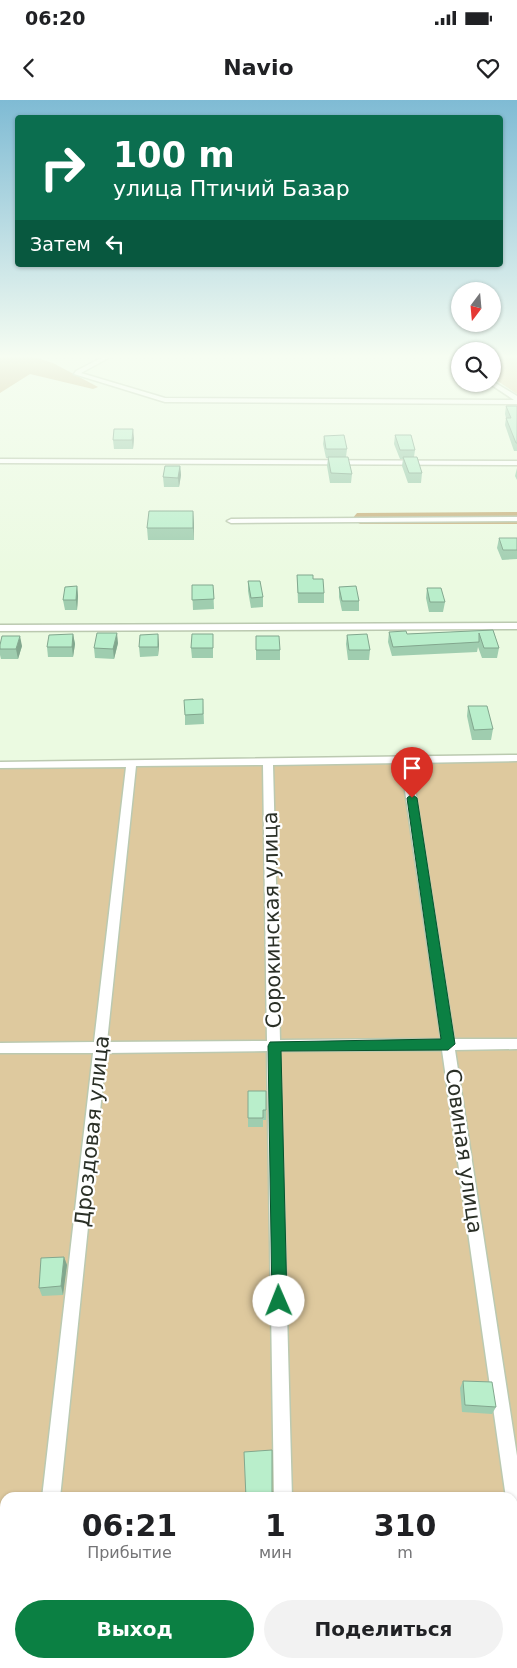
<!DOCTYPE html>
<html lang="ru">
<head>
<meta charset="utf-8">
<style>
	:root { --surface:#fff; --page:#f2f2f2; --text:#202124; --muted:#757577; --accent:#0b8043 }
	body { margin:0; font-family:"DejaVu Sans",sans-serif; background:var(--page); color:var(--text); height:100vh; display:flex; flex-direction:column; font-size:19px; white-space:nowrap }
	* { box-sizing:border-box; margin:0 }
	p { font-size:16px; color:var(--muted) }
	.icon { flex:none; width:28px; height:28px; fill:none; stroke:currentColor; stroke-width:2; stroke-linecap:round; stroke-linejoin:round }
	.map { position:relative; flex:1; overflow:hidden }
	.sheet { position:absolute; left:0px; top:1392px; width:518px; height:176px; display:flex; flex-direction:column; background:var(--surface); border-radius:15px 15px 0 0; box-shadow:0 1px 4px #0004 }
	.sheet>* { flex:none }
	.guide { position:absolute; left:15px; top:15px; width:488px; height:152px; border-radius:5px; box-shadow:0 1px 4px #0004; background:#0b6e4f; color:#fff; overflow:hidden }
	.needle { width:32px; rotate:196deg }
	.buttons { position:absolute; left:451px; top:182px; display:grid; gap:10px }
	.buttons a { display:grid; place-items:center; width:50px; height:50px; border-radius:50%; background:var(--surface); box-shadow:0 1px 4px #0004; font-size:25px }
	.pin { position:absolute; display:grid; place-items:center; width:42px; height:42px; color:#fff; margin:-51px -21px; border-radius:50% 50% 50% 0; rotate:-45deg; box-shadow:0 0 5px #0007 }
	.pin .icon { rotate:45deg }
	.me { position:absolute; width:55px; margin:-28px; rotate:359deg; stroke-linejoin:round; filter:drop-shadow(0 0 4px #0008) }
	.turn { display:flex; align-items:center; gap:18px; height:105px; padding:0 15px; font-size:22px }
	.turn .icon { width:65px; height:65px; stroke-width:2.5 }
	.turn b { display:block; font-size:35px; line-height:42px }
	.then { display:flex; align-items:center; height:48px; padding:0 15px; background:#0003; gap:10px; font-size:19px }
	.eta { display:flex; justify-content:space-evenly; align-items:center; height:85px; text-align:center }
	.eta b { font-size:30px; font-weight:700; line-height:35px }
	.primary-button { display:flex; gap:10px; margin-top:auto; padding:10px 15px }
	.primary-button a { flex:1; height:58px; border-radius:30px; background:var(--accent); color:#fff; font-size:20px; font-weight:700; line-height:58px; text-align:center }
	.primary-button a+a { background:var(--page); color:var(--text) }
	.status { display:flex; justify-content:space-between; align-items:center; height:35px; padding:0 25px; background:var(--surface); direction:ltr }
	.status svg { height:14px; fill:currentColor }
	header { display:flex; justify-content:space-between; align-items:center; height:65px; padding:0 15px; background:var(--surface); font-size:22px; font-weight:700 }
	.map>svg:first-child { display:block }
	.green { fill:#dec99e; fill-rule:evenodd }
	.forest { fill:#c8b07e }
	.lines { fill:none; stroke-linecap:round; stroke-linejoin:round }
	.street-casing { stroke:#bbc9b0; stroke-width:3 }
	.street { fill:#fff; fill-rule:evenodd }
	.wall { fill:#9fcdaf }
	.shaded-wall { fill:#82a78e }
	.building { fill:#b9eecb; stroke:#82a78e }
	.route { fill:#0b8043; stroke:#07532c }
	.labels { text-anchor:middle; stroke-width:4.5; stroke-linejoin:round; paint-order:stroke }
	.near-street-label { font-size:21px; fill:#2a2f26; stroke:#fff }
</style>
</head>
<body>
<div class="status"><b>06:20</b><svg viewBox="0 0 49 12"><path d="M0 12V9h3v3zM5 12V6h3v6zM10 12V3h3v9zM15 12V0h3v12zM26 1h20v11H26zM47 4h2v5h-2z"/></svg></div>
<header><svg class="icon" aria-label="back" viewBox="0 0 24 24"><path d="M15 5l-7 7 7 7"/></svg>Navio<svg class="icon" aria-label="heart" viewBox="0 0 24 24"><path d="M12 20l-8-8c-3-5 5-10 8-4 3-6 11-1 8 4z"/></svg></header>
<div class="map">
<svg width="517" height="1568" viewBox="0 0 517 1568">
	<rect width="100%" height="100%" fill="#ebfae1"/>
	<g class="green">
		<path d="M492 256H517V294L493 278Z"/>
		<path d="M517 658V1568H0V665ZM5 1398H512V1564H5Z"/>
	</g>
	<g class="forest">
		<path d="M0 256H31L53 263 98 287 93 289 30 274 0 293Z"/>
		<path d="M517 412V424H360L352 419 357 413Z"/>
	</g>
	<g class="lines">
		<defs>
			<g id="street">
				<path d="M105 256H112L81 273 165 298 514 300 490 284H492V281L517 296V304L165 302 74 274 76 271Z"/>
				<path d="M448 256H454L460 259V264Z"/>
				<path d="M0 359 517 361V365L0 363Z"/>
				<path d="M517 417V421L231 423 227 421 231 419Z"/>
				<path d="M517 523V529L0 531V525Z"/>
				<path d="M517 655V661L411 663 454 939H517V949L455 950 517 1356V1422L512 1420V1398H506L442 950 280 951 292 1398H274L267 951 106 953 60 1398H42L93 953H0V943L94 942 126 667 0 668V662ZM401 663 441 939 280 940 273 665ZM263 665 267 941 107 942 136 666Z"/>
				<rect x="0" y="1442" width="5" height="18"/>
				<rect x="512" y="1452" width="5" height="18"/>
			</g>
		</defs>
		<use href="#street" class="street-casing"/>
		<use href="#street" class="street"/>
	</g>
	<g class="wall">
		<path d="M506 306H517V351H514L505 325 506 318 505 314Z"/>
		<path d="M395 335 415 350 414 357 422 373 421 383H408L402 366 403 359H400L394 344Z"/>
		<path d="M324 336 347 349 346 357 352 374 351 383H330L327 366 328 358H326L323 344Z"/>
		<path d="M134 338 133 349H114L113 340Z"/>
		<path d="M180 366 181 375 179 387H164L163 377Z"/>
		<path d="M517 368V380L515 376Z"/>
		<path d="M193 411 194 440H148L147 428Z"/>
		<path d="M499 438H517V459L502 460 497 448Z"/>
		<path d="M297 475 313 479 324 493V503H298Z"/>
		<path d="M248 481 263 497V507L251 508 248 491Z"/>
		<path d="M192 485H213L214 509 193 510Z"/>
		<path d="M77 486 78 496 77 510H65L63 500Z"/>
		<path d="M339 487 359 501V511H342L339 497Z"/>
		<path d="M427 488 445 502 443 512H429L426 498Z"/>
		<path d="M493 530 499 548 497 558H482L478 547 477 552 392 556 388 542 389 532 407 534Z"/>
		<path d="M73 534 75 544 73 557H48L47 547Z"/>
		<path d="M213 534V558H192L191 548Z"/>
		<path d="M347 535 370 550 369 560H348L346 544Z"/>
		<path d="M256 536 280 550V560H256Z"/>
		<path d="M118 543 114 559 95 558 94 548Z"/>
		<path d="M159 544 158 556 140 557 139 547Z"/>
		<path d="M0 545 22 546 18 559H1L0 555Z"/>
		<path d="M203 599 204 624 185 625V615Z"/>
		<path d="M468 606 493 629 491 640H472L467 616Z"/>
		<path d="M248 991H266V1020H263V1027H248Z"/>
		<path d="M64 1157 67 1165 63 1195 42 1196 39 1188Z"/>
		<path d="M463 1281 496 1307 492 1314 462 1312 460 1288Z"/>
	</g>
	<g class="shaded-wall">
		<path d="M133 329 134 338 133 349 132 340Z"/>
		<path d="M180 366 181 375 179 387 178 378Z"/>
		<path d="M193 411 194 423V440L193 428Z"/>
		<path d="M77 486 78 496 77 510 76 500Z"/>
		<path d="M117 533 118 543 114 559 113 549Z"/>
		<path d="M73 534 75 544 73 557 72 547Z"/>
		<path d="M158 534 159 544 158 556Z"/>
		<path d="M20 536 22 546 18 559 16 549Z"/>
		<path d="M64 1157 67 1165 63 1195 61 1186Z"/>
	</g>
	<g class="building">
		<path d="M506 306H517V343H516L506 318H511Z"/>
		<path d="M114 329H133L132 340H113Z"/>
		<path d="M344 335 347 349H326L324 336Z"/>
		<path d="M395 335H411L415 350H400Z"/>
		<path d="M328 357H348L352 374 331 373Z"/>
		<path d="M403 357H417L422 373H409Z"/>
		<path d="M165 366H180L178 378 163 377Z"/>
		<path d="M149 411H193V428H147Z"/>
		<path d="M499 438H517V450H503Z"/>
		<path d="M297 475H313V479H323L324 493H298Z"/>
		<path d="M248 481H260L263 497 251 498Z"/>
		<path d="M192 485H213L214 499 192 500Z"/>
		<path d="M77 486 76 500H63L65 487Z"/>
		<path d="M356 486 359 501H342L339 487Z"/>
		<path d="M427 488H441L445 502H430Z"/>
		<path d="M493 530 499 548H484L479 533V542L393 547 389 532 406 531 407 534Z"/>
		<path d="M97 533H117L113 549 94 548Z"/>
		<path d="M73 534 72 547H47L49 535Z"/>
		<path d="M158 534V547H139L140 535Z"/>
		<path d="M192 534H213V548H191Z"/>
		<path d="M367 534 370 550H349L347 535Z"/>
		<path d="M2 536H20L16 549H0V545Z"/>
		<path d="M256 536H279L280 550H256Z"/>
		<path d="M203 599V614L185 615 184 600Z"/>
		<path d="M468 606H487L493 629 474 630Z"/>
		<path d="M248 991H266V1010H263V1018H248Z"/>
		<path d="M64 1157 61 1186 39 1188 41 1158Z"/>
		<path d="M463 1281 492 1282 496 1307 465 1305Z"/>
		<path d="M272 1350V1392L279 1394V1398H246L244 1352Z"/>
	</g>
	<linearGradient id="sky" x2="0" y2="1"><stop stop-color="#7fbbd4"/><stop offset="0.54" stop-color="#f6fdf2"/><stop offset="1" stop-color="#f6fdf2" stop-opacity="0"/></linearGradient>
	<rect width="517" height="475" fill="url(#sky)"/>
	<path class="route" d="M412 694 417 698 455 944 448 950 281 951 287 1201 285 1206 279 1209 274 1206 272 1201 268 946 270 942 441 939 407 698Z"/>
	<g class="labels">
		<g class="near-street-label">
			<text transform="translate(272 820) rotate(-91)" y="7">Сорокинская улица</text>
			<text transform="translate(92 1031) rotate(-84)" y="7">Дроздовая улица</text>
			<text transform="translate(464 1051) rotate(82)" y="7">Совиная улица</text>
		</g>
	</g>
</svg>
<div class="buttons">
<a><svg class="needle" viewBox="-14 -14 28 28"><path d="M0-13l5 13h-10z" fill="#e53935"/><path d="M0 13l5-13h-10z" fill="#757577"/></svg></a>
<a><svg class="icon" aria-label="search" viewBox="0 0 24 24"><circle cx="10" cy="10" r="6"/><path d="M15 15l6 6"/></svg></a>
</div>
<div class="pin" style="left:412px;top:698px;background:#d93025"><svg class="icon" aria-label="arrive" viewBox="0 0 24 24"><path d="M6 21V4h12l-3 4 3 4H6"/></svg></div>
<svg class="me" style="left:279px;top:1201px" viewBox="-20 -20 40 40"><circle r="19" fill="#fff"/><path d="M0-13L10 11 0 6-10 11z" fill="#0b8043"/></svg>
<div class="guide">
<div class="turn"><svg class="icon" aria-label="right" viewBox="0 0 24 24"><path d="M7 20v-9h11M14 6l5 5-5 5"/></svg><div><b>100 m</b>улица Птичий Базар</div></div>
<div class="then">Затем<svg class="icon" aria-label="left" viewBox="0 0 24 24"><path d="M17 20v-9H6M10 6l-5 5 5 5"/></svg></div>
</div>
<section class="sheet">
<div class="eta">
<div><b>06:21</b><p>Прибытие</p></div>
<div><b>1</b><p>мин</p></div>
<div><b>310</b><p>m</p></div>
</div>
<div class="primary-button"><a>Выход</a><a>Поделиться</a></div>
</section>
</div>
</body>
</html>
